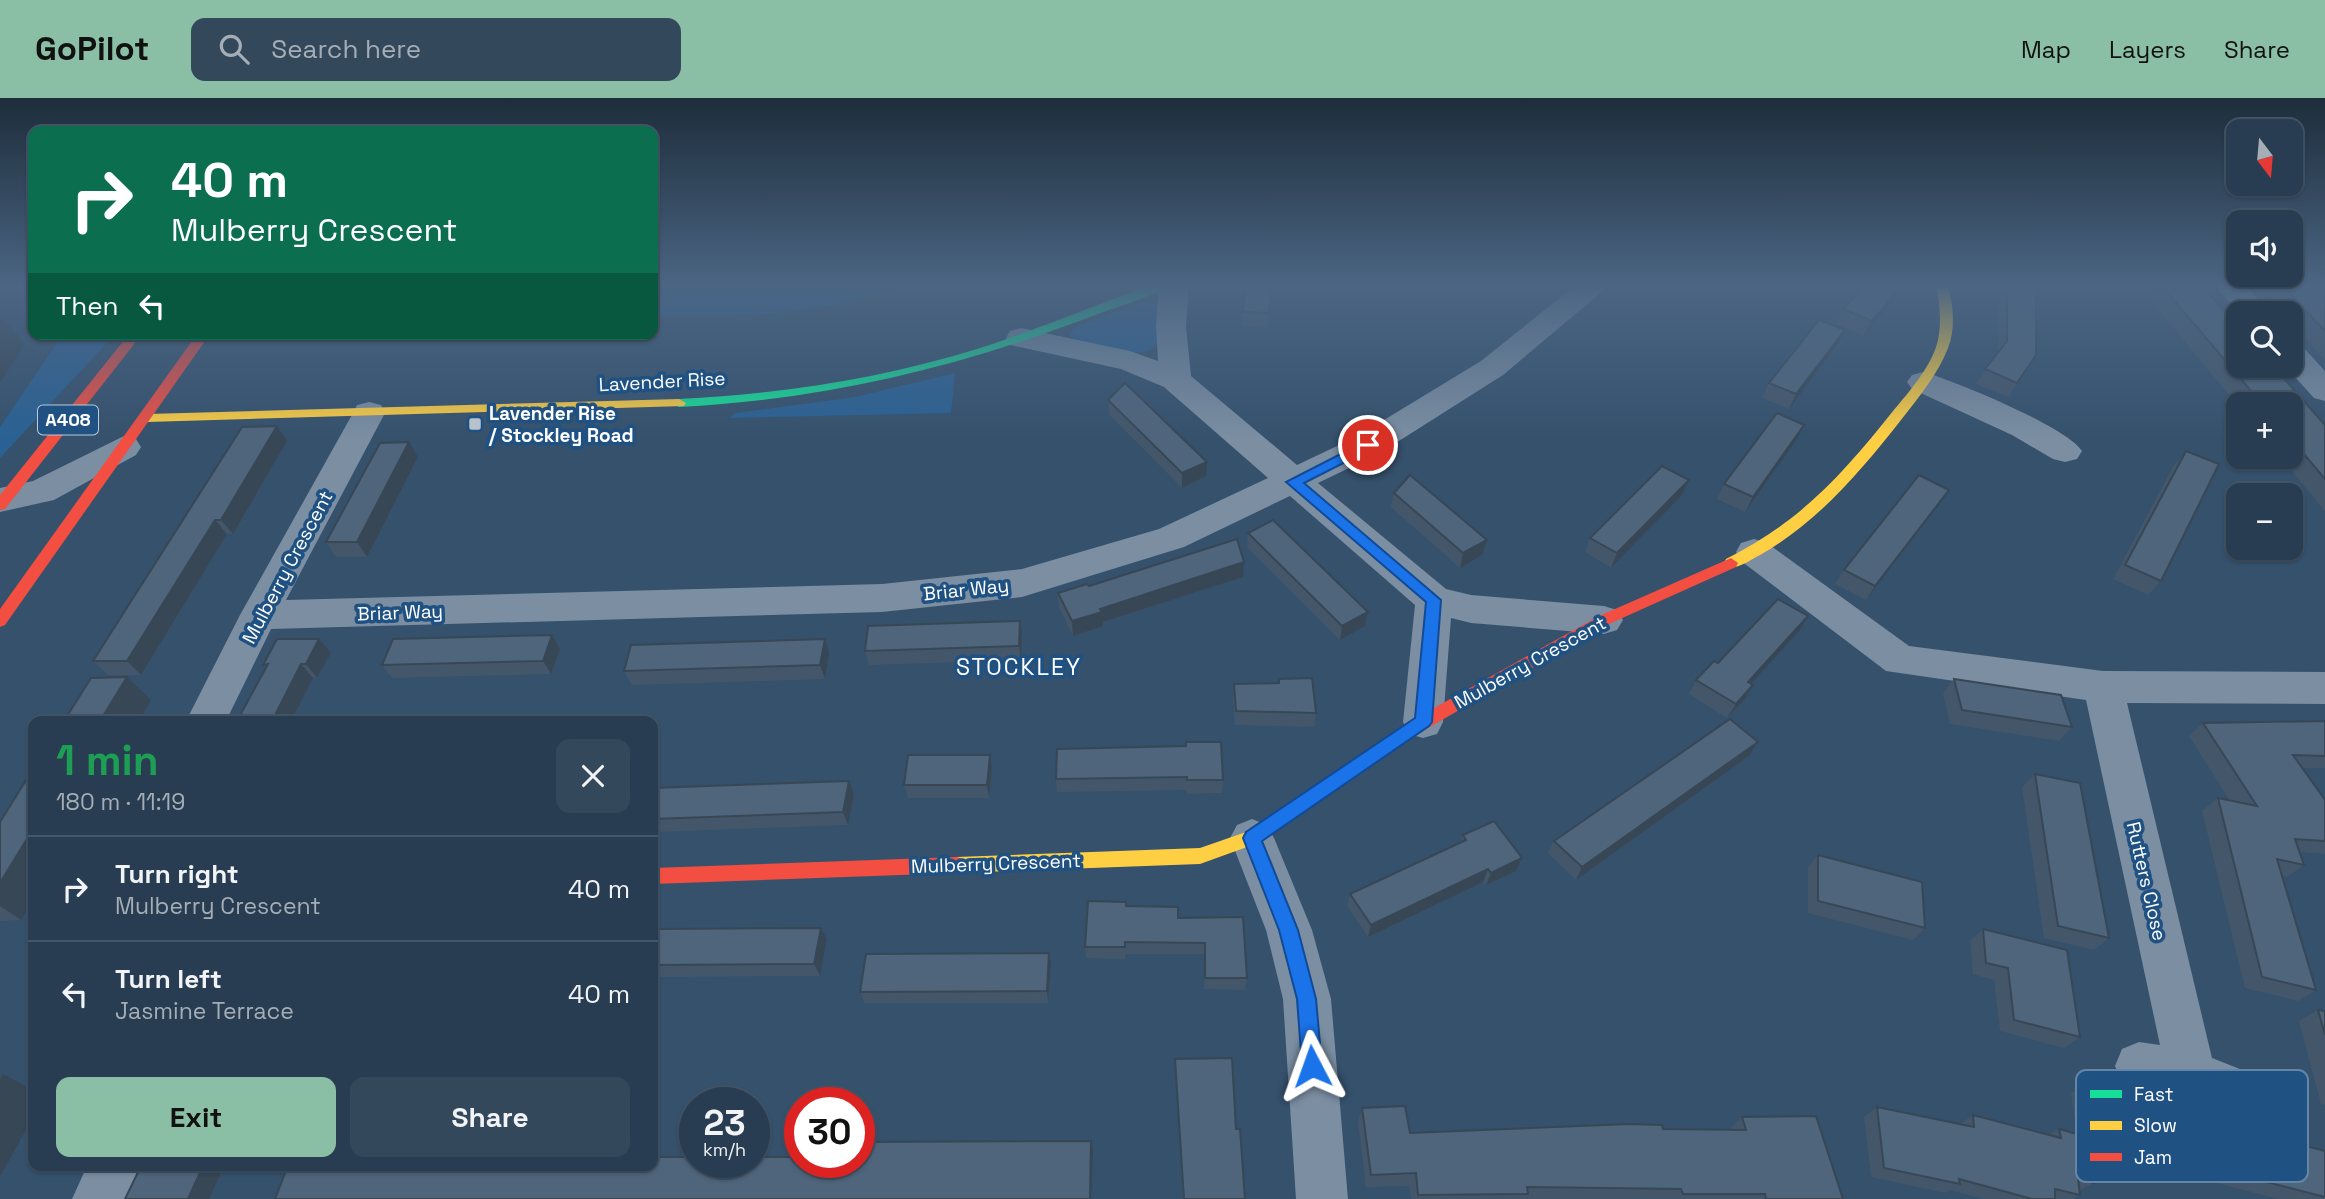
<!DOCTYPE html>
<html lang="en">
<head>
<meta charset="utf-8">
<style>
	:root { --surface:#283d51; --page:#34485b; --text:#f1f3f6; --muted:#a5aeb7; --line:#445668; --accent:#8abfa5 }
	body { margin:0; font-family:"Space Grotesk",sans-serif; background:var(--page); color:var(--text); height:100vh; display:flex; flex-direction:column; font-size:26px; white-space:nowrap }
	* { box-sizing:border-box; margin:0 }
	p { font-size:23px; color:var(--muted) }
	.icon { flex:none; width:38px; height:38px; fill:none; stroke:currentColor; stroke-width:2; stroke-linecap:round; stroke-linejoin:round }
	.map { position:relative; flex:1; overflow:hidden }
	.sheet { position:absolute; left:28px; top:618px; width:630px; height:455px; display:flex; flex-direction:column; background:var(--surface); border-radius:14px; box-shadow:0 2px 5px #0004,0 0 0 2px var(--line) }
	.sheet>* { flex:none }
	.banner { position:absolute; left:28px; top:28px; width:630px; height:214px; border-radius:14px; box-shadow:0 2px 5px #0004,0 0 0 2px var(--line); background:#0b6e4f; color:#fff; overflow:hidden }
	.needle { width:46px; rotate:164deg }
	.fabs { position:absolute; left:2226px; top:21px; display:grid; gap:14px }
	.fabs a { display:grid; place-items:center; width:77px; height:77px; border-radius:14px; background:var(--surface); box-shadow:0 2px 5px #0004,0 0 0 2px var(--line); font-size:35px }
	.speed { position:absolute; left:679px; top:989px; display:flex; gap:14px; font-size:35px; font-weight:700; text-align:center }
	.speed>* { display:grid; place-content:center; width:91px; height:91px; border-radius:50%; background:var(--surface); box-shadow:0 2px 5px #0004,0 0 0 2px var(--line); line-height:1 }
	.speed small { font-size:18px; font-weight:400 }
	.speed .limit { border:10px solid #d22; background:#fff; color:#111 }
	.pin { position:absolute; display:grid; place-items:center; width:60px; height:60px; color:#fff; margin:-30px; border:4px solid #fff; border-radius:50%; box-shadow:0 2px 7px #0007 }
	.me { position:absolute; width:77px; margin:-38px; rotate:356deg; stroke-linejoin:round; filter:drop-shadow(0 0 5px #0008) }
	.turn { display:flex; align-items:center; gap:24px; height:147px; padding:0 28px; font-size:32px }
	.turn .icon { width:91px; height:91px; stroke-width:2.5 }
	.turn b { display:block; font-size:49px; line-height:60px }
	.then { display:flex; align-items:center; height:66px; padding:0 28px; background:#0003; gap:14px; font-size:26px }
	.round { display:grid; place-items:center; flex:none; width:74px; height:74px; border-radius:14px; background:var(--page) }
	.head { display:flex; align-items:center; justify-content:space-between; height:119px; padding:0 28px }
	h1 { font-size:42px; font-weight:800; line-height:52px; color:#1e9e55 }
	.cta { display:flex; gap:14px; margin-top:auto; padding:14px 28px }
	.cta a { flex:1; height:80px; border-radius:14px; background:var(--accent); color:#111; font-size:28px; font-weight:800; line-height:80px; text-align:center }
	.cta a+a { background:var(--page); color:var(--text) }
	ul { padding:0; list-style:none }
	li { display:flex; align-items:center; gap:21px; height:105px; padding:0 28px; border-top:2px solid var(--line) }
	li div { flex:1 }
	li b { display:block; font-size:26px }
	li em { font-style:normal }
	header { display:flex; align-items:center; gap:42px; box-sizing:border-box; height:98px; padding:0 35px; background:var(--accent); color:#111 }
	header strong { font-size:33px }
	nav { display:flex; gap:38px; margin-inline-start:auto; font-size:24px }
	.search { width:490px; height:63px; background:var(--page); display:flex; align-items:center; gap:18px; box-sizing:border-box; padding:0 24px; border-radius:14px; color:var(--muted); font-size:26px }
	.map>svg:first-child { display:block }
	.green { fill:#2a6194 }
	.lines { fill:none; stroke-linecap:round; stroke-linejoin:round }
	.street { fill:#7b8ea2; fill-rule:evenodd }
	.fast { fill:#16e098; fill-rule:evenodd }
	.slow { fill:#ffcf43; fill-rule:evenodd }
	.jam { fill:#f24e42; fill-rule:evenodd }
	.wall { fill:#44576a }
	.shaded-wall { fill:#374756 }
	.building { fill:#4f657b; stroke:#374756; stroke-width:2 }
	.route { fill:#1a73e8; stroke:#114b97; stroke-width:2 }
	.poi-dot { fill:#b8c2cc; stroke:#1f5182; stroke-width:2.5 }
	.labels { text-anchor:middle; stroke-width:7; stroke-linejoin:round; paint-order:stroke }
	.shield { fill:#1f5182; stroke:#bccbda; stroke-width:2 }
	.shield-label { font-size:18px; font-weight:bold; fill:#fff }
	.street-label { font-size:19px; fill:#fff; stroke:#1f5182 }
	.poi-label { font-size:19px; font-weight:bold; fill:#fff; stroke:#1f5182; text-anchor:start }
	.quarter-label { font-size:23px; letter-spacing:2px; fill:#fff; stroke:#1f5182 }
	.key { fill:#1f5182; stroke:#6285a8; stroke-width:2 }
	.key-label { font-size:19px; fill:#fff }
</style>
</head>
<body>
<header>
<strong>GoPilot</strong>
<div class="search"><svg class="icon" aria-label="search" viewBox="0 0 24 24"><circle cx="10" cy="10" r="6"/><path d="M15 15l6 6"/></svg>Search here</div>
<nav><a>Map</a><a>Layers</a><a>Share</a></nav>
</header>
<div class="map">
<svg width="2325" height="1101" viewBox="0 0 2325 1101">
	<rect width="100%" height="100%" fill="#35516c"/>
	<g class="green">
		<path d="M653 187H909C828 217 738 220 653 218Z"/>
		<path d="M1152 203 1159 207C1159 218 1161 231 1158 242 1153 268 1092 245 1075 242L1069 236 1075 229 1141 204Z"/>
		<path d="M63 236H115L0 360V329Z"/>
		<path d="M955 275 951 315 729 320 736 315 855 299Z"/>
	</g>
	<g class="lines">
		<g class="street">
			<path d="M1159 187H1189L1186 228 1191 278 1297 367 1356 339 1481 263 1576 187H1610L1503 277 1380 355 1318 385 1446 491 1471 497 1604 508 1617 512 1623 522 1617 532 1604 536 1471 525 1451 520 1443 624 1437 636 1423 640 1409 636 1403 624 1415 507 1290 398 1184 449 1022 499 882 514 271 531 226 623H186L240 517 353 315 357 307 369 304 381 307 385 315 286 502 882 486 1022 471 1159 431 1268 380 1164 289 1121 271 1010 247 1006 240 1010 233 1021 230 1130 253 1158 263 1156 228Z"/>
			<path d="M2214 187H2246L2270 215H2239Z"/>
			<path d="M2291 245 2302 248 2325 273V303L2314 300 2285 268H2291Z"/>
			<path d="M1923 274C1953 282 2067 329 2082 353L2077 361 2065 364 2053 361 2012 337 1912 291 1907 284 1912 277Z"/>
			<path d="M124 338 136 341 141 349 136 357 54 402 0 414V390L33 383Z"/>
			<path d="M1754 441 1767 445 1909 548 2103 573 2325 574V606L2127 605 2212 960 2260 979 2268 996 2260 1013 2243 1021 2191 1000 2139 992 2122 985 2115 968 2122 951 2139 944 2160 947 2086 602 1886 573 1741 463 1736 454 1741 445Z"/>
			<path d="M1252 721 1267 727 1274 740 1312 832 1331 901 1348 1101H1296L1283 901 1266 832 1230 740 1237 727Z"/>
			<path d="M87 1068H140L125 1101H72Z"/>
		</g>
		<path class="fast" d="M1151 187H1169C1155 198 1114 210 1095 217 960 269 823 302 679 309L672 305 679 301C780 296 880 281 977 251 1036 232 1093 208 1151 187Z"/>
		<g class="slow">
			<path d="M1936 187H1948C1953 207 1956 230 1948 250 1938 276 1918 300 1901 322 1860 374 1818 424 1760 457 1750 462 1737 472 1726 469L1724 465 1726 461C1800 424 1842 377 1893 313 1909 294 1930 270 1937 246 1942 226 1940 207 1936 187Z"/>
			<path d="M679 301 686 305 684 308 147 324 140 320 147 316Z"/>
			<path d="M1415 622 1421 624 1423 629 1421 634 1258 745 1200 766 957 775 951 773 948 767 951 761 957 759 1200 750 1246 734Z"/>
		</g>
		<g class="jam">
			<path d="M129 236H142L5 411 0 412V397Z"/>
			<path d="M197 236H210L5 527 0 529V511Z"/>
			<path d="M1731 460 1738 465 1736 469 1609 526 1421 634 1415 636 1409 634 1407 629 1409 624 1599 518Z"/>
			<path d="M957 759 963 761 966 767 963 773 957 775 653 786V770Z"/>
		</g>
	</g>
	<g class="wall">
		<path d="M1272 187 1268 230 1242 228 1243 214Z"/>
		<path d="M1865 187H1904L1898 198 1864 238 1836 226 1843 211Z"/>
		<path d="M1999 187H2031L2036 257 2008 299 1976 286 1998 255Z"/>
		<path d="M2138 187H2202L2325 327V413L2280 359H2291V306H2238V308Z"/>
		<path d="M2258 187H2322L2325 191V262L2291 224V215H2283Z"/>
		<path d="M1845 232 1837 247 1789 311 1762 300 1769 285Z"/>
		<path d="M1108 302 1207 364 1206 378 1182 390 1109 316Z"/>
		<path d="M242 329 287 343 233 436H227L141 577H108L93 563Z"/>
		<path d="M1797 341 1745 414 1717 401 1724 386Z"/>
		<path d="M2186 353 2161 483 2148 497 2113 481 2174 367Z"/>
		<path d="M418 359 367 459H336L326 444Z"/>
		<path d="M1689 382 1682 397 1611 470 1585 454 1590 440Z"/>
		<path d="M1949 392 1939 406 1866 502 1835 486 1844 472Z"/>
		<path d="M1394 395 1482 457 1460 470 1391 409Z"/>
		<path d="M1248 435 1368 514 1365 528 1340 542 1247 449Z"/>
		<path d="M1243 479 1103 524V528L1073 538 1059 509 1058 495 1089 488Z"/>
		<path d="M1808 518 1800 532 1751 586 1753 587 1745 601 1727 620 1689 596 1696 582 1718 565Z"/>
		<path d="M552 537 560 551 551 576 392 580 382 567Z"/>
		<path d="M1022 537 1021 562 869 567 865 553Z"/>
		<path d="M331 555 317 580 266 570 263 567Z"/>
		<path d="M829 555 825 581 632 587 624 573Z"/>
		<path d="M1279 581 1316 615 1314 629 1235 627 1233 600 1234 586 1278 585Z"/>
		<path d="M1954 581 2072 629 2059 643 1950 626 1943 595Z"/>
		<path d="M2325 623V670H2302L2325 702V756L2300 754 2304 767 2287 779 2282 778 2316 892 2298 903 2245 890 2202 713 2218 700 2230 703 2189 638 2203 625Z"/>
		<path d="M1758 644 1749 658 1576 782 1548 755 1554 743Z"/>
		<path d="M1057 651 1223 682 1222 695 1187 696 1186 692 1057 694 1056 681Z"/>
		<path d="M992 670 989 700H908L904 687Z"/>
		<path d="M2035 676 2109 840 2094 852 2044 840 2022 689Z"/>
		<path d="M849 683 854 696 848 727 653 734V690Z"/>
		<path d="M0 724 21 822 0 823Z"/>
		<path d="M1463 737 1516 773 1486 787 1483 784 1368 839 1347 808 1350 796 1461 744Z"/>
		<path d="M1818 757 1925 830 1913 842 1808 815V769Z"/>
		<path d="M1127 808 1178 820 1247 880 1245 892 1204 891V856H1125V861L1086 860 1085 849Z"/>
		<path d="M821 830 827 841 820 878 653 879V831Z"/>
		<path d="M1983 831 2080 939 2064 950 2000 933 1994 882 1973 876 1970 843Z"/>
		<path d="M1051 867 1048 905H865L860 894Z"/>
		<path d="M2318 912 2325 913V1007L2321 1006 2299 923Z"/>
		<path d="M1175 961 1236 1031 1245 1101H1183Z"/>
		<path d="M2087 985 2130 1002 2325 1053V1101H2278L2168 1072V1076L2150 1085 2092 1070 2094 1085 2079 1093 2080 1097 2073 1101H1984L1950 1092 1945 1095 1871 1079 1864 1019 1877 1009 1960 1026 1973 1017 2049 1037 2059 1031 2077 1036 2071 995Z"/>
		<path d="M1362 1010 1410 1035 1663 1031 1729 1032 1742 1019 1843 1101H1411L1409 1088 1366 1089 1358 1024Z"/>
	</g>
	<g class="shaded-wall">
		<path d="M1903 187H1904L1898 198 1864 238 1872 223Z"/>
		<path d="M2 219 25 246 0 285V222Z"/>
		<path d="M1845 232 1837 247 1789 311 1796 296Z"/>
		<path d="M1804 327 1797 341 1745 414 1753 399Z"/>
		<path d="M277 328 287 343 233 436 221 422Z"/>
		<path d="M409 344 418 359 367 459 357 444Z"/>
		<path d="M1207 364 1206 378 1182 390V375Z"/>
		<path d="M1689 382 1682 397 1611 470 1617 455Z"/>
		<path d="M1949 392 1939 406 1866 502 1875 488Z"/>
		<path d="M215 422 227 436 141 577 127 563Z"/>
		<path d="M1487 442 1482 457 1460 470 1463 455Z"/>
		<path d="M1244 464 1243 479 1103 524V528L1073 538 1072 523 1100 511Z"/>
		<path d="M1368 514 1365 528 1340 542 1342 528Z"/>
		<path d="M1808 518 1800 532 1740 598 1748 584Z"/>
		<path d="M1020 523 1022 537 1021 562 1019 548Z"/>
		<path d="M552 537 560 551 551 576 543 563Z"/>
		<path d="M319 541 331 555 317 580 306 566Z"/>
		<path d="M825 541 829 555 825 581 820 567Z"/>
		<path d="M301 566 313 580 291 623H272Z"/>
		<path d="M127 579 151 602 139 623H100Z"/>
		<path d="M1753 587 1745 601 1727 620 1736 606Z"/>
		<path d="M1758 644 1749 658 1576 782 1582 769Z"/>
		<path d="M990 657 992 670 989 700 987 687Z"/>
		<path d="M849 683 854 696 848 727 843 714Z"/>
		<path d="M33 731V801L21 822 0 808V785Z"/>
		<path d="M1522 760 1516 773 1486 787 1491 775Z"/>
		<path d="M1488 771 1483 784 1368 839 1371 827Z"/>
		<path d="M821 830 827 841 820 878 814 866Z"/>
		<path d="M1049 855 1051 867 1048 905 1047 893Z"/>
		<path d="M3 976 33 992V1019L1 1077 0 1076V981Z"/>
		<path d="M1091 1043 1093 1052 1091 1101H1090Z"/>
		<path d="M203 1068H224L209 1101H188Z"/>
	</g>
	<g class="building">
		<path d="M1246 187H1272L1269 215 1243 214Z"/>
		<path d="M1865 187H1903L1872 223 1843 211Z"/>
		<path d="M2007 187H2031L2036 193V257L2017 285 1985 271 2007 243Z"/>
		<path d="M2161 187H2202L2238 229V268H2273L2325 327V381L2291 341V306H2262Z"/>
		<path d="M2282 187H2322L2325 191V233Z"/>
		<path d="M1819 222 1845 232 1796 296 1769 285Z"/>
		<path d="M1125 285 1207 364 1182 375 1108 302Z"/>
		<path d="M1777 315 1804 327 1753 399 1724 386Z"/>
		<path d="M277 328 221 422H215L127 563H93L242 329Z"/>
		<path d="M409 344 357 444H326L380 345Z"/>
		<path d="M2186 353 2219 366 2161 483 2125 467Z"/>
		<path d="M1662 368 1689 382 1617 455 1590 440Z"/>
		<path d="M1410 377 1487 442 1463 455 1394 395Z"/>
		<path d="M1919 377 1949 392 1875 488 1844 472Z"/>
		<path d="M1273 422 1368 514 1342 528 1248 435Z"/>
		<path d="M1237 441 1244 464 1100 511 1102 514 1072 523 1058 495 1087 486 1089 488Z"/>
		<path d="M1778 501 1808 518 1748 584 1753 587 1736 606 1696 582 1714 563 1718 565Z"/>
		<path d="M1020 523 1019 548 865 553 868 528Z"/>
		<path d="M552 537 543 563 382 567 393 541Z"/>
		<path d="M277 541H319L306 566H301L272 623H237L268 566 263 567Z"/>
		<path d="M825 541 820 567 624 573 631 547Z"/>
		<path d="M127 579 100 623H64L91 580Z"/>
		<path d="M1312 580 1316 615 1236 613 1234 586 1279 585V581Z"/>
		<path d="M1954 581 2061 597 2072 629 1962 612Z"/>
		<path d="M1730 621 1758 644 1582 769 1554 743Z"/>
		<path d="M2325 623V658L2293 657 2325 702V743L2295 741 2304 767 2277 761 2316 892 2262 879 2218 700 2257 708 2203 625Z"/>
		<path d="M1186 644H1221L1223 682H1187V679L1056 681 1057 651 1186 648Z"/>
		<path d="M908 657H990L987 687H904Z"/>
		<path d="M33 671V731L0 785V724Z"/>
		<path d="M2035 676 2080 685 2109 840 2058 828Z"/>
		<path d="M849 683 843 714 653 721V690Z"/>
		<path d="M1494 723 1522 760 1491 775 1488 771 1371 827 1350 796 1466 742 1463 737Z"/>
		<path d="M1818 757 1922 784 1925 830 1818 803Z"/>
		<path d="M1088 803 1126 804V808L1178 809V820L1243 819 1247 880H1205V845L1125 844V849H1085Z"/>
		<path d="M821 830 814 866 653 867V831Z"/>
		<path d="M1983 831 2067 852 2080 939 2014 922 2008 870 1986 865Z"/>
		<path d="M1049 855 1047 893 860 894 866 856Z"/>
		<path d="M2318 912 2325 913V937Z"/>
		<path d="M1232 960 1236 1031H1240L1245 1101H1184L1175 961Z"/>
		<path d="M2087 985 2129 996 2130 1002 2325 1053V1099L2165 1058 2168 1076 2099 1058Z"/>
		<path d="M1405 1008 1410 1035 1629 1026 1662 1027 1663 1031 1746 1032 1742 1019 1816 1018 1843 1101H1766L1765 1096H1683L1681 1091 1527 1089 1528 1096 1418 1097 1416 1075 1371 1077 1362 1010Z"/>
		<path d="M1877 1009 1974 1029 1973 1017 2061 1040 2059 1031 2088 1039 2094 1085 2078 1080 2080 1097 2055 1091V1101H2032L1959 1081 1960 1086 1884 1070Z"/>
		<path d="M1091 1043 1090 1101H275L287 1070 653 1068V1059H695V1064H754V1059H800V1064H859V1044Z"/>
		<path d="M141 1068H203L188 1101H125Z"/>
	</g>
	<linearGradient id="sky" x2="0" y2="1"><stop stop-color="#1d2d3b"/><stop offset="0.55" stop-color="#4b6583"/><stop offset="1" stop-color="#4b6583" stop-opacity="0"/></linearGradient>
	<rect width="2325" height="341" fill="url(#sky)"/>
	<path class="route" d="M1368 342 1375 347 1373 350 1304 385 1441 502 1432 624 1429 628 1262 743 1298 832 1316 901 1322 968 1319 975 1312 978 1304 975 1302 968 1297 901 1279 832 1243 740 1246 734 1415 620 1426 504 1286 384Z"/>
	<rect class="poi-dot" x="468" y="319" width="14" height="14" rx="3.5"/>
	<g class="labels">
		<rect class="shield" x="38" y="307.5" width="60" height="29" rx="5"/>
		<g class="shield-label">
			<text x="68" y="328">A408</text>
		</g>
		<g class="street-label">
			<text transform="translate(662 283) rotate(-3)" y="7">Lavender Rise</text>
			<text transform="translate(287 469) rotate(-62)" y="7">Mulberry Crescent</text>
			<text transform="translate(966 491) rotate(-6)" y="7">Briar Way</text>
			<text transform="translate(400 514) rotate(-2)" y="7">Briar Way</text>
			<text transform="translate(1530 564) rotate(-29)" y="7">Mulberry Crescent</text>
			<text transform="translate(996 765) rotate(-2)" y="7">Mulberry Crescent</text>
			<text transform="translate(2147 783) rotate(77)" y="7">Rutters Close</text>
		</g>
		<g class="poi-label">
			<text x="489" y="322">Lavender Rise<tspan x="489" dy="22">/ Stockley Road</tspan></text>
		</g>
		<g class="quarter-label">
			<text x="1019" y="577">STOCKLEY</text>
		</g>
	</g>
	<rect x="2076" y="972" width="232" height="112" rx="10" class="key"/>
	<rect x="2090" y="992" width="32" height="8" fill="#16e098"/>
	<rect x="2090" y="1023" width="32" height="9" fill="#ffcf43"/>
	<rect x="2090" y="1055" width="32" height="8" fill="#f24e42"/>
	<g class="key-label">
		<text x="2134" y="1003">Fast</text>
		<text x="2134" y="1034">Slow</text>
		<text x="2134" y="1066">Jam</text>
	</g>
</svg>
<div class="fabs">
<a><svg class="needle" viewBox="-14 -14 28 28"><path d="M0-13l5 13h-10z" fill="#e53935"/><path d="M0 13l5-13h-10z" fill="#a5aeb7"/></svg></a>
<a><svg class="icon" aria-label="sound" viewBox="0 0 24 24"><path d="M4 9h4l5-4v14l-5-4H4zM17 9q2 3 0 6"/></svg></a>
<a><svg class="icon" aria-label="search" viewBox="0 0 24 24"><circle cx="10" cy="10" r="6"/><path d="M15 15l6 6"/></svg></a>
<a>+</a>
<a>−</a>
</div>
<div class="speed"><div>23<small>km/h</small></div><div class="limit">30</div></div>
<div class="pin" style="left:1368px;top:347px;background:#d93025"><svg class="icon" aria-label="arrive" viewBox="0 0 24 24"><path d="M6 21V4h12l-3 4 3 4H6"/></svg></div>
<svg class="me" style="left:1312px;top:968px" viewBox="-20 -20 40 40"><path d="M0-17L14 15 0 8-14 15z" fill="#1a73e8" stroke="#fff" stroke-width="4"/></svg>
<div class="banner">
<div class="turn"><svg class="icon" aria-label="right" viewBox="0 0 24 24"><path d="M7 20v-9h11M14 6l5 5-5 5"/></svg><div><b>40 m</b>Mulberry Crescent</div></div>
<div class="then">Then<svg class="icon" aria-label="left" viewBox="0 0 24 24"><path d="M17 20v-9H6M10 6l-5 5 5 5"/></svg></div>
</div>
<section class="sheet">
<div class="head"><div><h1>1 min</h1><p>180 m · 11:19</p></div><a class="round"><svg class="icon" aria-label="close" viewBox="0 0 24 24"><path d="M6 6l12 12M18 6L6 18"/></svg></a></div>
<ul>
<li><svg class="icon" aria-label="right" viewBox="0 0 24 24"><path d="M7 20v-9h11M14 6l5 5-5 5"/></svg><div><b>Turn right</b><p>Mulberry Crescent</p></div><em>40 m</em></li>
<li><svg class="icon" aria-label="left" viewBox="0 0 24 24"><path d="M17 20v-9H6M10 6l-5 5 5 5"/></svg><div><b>Turn left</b><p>Jasmine Terrace</p></div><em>40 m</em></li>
</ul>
<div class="cta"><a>Exit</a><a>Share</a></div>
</section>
</div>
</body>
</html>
